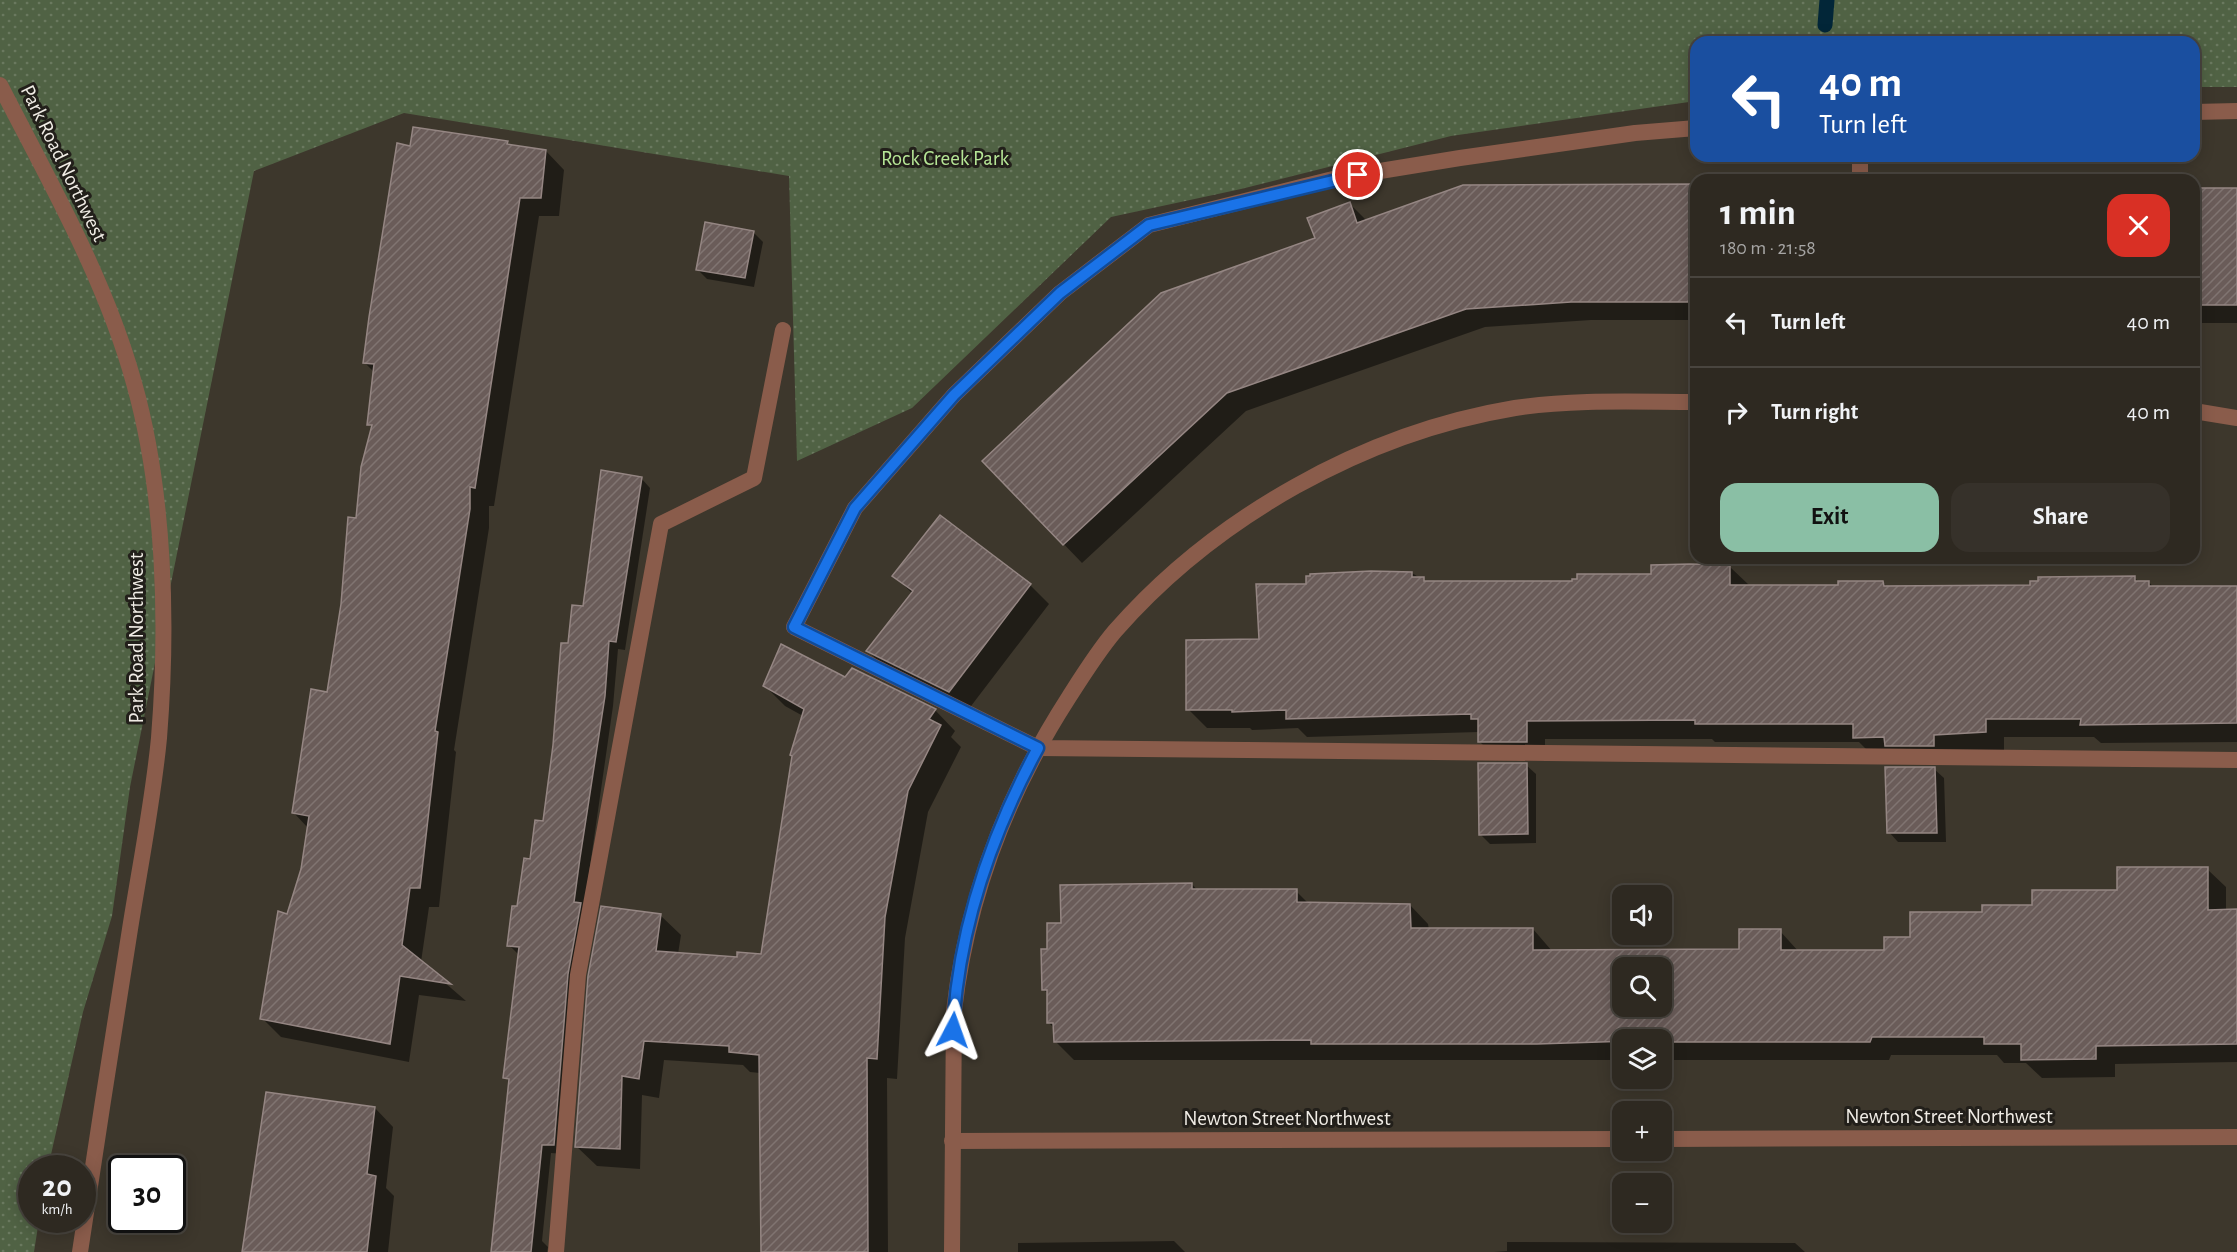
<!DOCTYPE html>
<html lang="en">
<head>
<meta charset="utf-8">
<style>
	:root { --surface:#2e2921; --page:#36312a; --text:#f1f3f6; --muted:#a7a6a5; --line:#49453f; --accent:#8abfa5 }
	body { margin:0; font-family:"Alegreya Sans",sans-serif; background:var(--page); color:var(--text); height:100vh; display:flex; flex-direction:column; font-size:22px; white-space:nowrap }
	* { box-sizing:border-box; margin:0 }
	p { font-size:20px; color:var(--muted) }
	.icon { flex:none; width:33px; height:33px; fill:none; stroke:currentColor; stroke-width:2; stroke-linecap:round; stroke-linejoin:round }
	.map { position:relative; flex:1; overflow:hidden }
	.details { position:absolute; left:1690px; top:174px; width:510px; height:390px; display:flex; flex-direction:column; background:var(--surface); border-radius:18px; box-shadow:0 3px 15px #0003,0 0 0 2px var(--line) }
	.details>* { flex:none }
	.hud { position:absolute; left:1690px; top:36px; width:510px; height:126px; border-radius:18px; box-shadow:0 3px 15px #0003,0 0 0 2px var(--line); background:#1a4fa0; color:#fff; overflow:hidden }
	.tools { position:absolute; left:1612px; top:885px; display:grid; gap:12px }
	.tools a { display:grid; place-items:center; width:60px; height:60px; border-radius:12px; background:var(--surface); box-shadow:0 3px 15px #0003,0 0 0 2px var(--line); font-size:30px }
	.speed { position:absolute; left:18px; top:1155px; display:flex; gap:12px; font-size:30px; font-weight:700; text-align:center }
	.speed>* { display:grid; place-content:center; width:78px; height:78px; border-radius:50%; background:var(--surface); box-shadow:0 3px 15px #0003,0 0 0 2px var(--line); line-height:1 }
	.speed small { font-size:15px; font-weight:400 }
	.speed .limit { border:3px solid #111; border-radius:9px; background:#fff; color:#111 }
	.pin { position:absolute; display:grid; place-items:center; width:51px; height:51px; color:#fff; margin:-26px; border:3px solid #fff; border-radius:50%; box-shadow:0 2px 6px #0007 }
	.me { position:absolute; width:66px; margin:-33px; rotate:4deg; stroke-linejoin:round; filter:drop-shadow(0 0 4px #0008) }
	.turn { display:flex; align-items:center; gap:21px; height:126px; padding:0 30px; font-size:27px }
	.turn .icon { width:78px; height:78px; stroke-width:2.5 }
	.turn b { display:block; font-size:42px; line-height:51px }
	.round { display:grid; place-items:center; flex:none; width:63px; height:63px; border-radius:18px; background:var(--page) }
	.head { display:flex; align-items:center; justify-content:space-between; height:102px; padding:0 30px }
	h1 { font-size:36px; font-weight:700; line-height:45px }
	.button { display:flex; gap:12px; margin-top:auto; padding:12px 30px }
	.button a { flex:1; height:69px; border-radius:18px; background:var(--accent); color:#111; font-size:24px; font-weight:700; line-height:69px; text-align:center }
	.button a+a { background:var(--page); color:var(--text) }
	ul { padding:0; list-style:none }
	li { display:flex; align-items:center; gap:18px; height:90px; padding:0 30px; border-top:2px solid var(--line) }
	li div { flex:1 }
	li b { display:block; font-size:22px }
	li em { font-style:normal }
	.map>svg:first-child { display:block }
	.park { fill:url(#park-dots) }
	.shadow { fill:#0007; fill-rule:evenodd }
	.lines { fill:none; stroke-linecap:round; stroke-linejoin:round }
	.stream { stroke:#022638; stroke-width:15 }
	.building { fill:url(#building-hatch); stroke:#958683; stroke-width:1.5; fill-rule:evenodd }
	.service { stroke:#8a5c4b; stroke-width:16 }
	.minor { stroke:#8a5c4b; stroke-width:16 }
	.tertiary { stroke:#8a5c4b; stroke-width:16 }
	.route-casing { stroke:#114b97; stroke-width:15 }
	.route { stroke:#1a73e8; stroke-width:10 }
	.labels { text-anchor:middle; stroke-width:6; stroke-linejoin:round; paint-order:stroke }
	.park-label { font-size:21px; fill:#b6e696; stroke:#221f1a }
	.street-label { font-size:21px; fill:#f0ece5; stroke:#221f1a }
</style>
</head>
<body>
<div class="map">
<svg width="2237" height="1252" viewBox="0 0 2237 1252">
	<defs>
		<pattern id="park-dots" width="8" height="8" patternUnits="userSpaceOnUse" patternTransform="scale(1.5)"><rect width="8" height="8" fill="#506244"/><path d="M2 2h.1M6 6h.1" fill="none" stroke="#6a795f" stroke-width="1.8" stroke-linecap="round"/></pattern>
		<pattern id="building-hatch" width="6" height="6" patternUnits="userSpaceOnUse" patternTransform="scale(1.5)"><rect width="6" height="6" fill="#6a5c59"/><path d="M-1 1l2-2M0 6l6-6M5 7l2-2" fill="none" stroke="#807471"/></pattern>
	</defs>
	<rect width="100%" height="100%" fill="#3d372c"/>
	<path class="park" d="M0 0H2237V87H2195L2194 42H1696V101L1451 136 1241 189 1111 217 912 408 797 461 789 176 404 113 254 171 130 787 112 916 83 1012 48 1168H32V1220H39L34 1252H0Z"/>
	<g class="shadow">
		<path d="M507 142 512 147 546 151 564 170 559 216H539L494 506H489V528L454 750 456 752 439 907H429L421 962 466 1001 419 995 409 1062 281 1037 262 1018 302 869 308 828 294 813 328 693 373 428 369 424 375 373 364 362 411 147Z"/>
		<path d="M2002 173 2087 175 2092 180H1931V176Z"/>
		<path d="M1696 185V320H1591L1485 327 1246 411 1082 563 984 461 1317 239 1349 203 1367 221 1464 186Z"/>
		<rect x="2194" y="189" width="43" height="134"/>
		<path d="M753 232 763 242 754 287 707 279 698 270Z"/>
		<path d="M641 478 650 488 625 650 618 649 613 706 584 908 563 1154 551 1153 542 1241 548 1247 547 1252H492L510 1082 505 1077 518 954 509 945 544 822 569 645Z"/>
		<path d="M1730 567 1749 585 1839 587 1883 582 1888 588 2032 587 2134 577 2139 582H2149L2154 588H2237V742L2101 743 2094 737H2004V751L1873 756 1859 742H1715L1712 739H1545V761L1498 760 1479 741V732L1307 737 1298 728 1252 730 1250 728H1207L1188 709 1261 641 1307 585 1412 573 1428 583H1573Z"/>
		<path d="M894 576 1030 585 1049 604 968 710 886 669 868 651 912 593Z"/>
		<path d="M853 670 935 710 955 731 951 737 961 747 928 812 905 938 897 1079 887 1078 888 1252H762L760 1073 750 1072 743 1065 664 1060 659 1098 642 1095 640 1169 597 1166 576 1146 660 915 681 935 678 954 738 959 762 955 803 716 785 706 765 686 846 679Z"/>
		<path d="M1526 765 1536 774V843L1490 844 1481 835Z"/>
		<path d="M1934 769 1944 778 1946 842H1898L1889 832Z"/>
		<path d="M2207 869 2226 887V911H2237V1062L2115 1064V1077L2042 1078 2026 1063H2004L1997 1055H1891L1889 1060H1662V1040H1623V1060H1074L1055 1041V1029L1048 1022V994L1043 989 1048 950 1062 924 1192 884 1198 891H1296L1309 904 1410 905 1428 924 1429 930 1533 929 1552 951 1740 950 1780 931 1799 952H1886L1911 939 1984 914 2118 891ZM1623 968H1662V1006H1623Z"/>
		<path d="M375 1108 393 1127 386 1188 394 1196 388 1252H242Z"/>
		<path d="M1174 1241 1185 1252H1018V1243Z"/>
		<path d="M1507 1242 1795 1243 1805 1252H1494L1507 1251Z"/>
	</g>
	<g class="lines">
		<path class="stream" d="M1825 25 1827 0"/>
	</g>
	<g class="building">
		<path d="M413 127 508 141 507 144 546 150 541 198H520L475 488 470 487V509L435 731 438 732 420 888H410L402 945 451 984 400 976 390 1044 260 1019 278 911 287 914 301 869 309 816 292 813 311 689 327 692 341 604 348 517 356 518 361 467 372 425H367L374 364 363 363 369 317 397 143 410 146Z"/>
		<path d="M1696 184V302H1571L1466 309 1227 393 1063 545 982 461 1161 293 1315 238 1307 218 1350 202 1357 223 1463 185Z"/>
		<rect x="2194" y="188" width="43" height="117"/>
		<path d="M705 222 754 231 745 278 696 270Z"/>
		<path d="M601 470 642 477 616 642 609 641 605 696 580 858 574 902 581 903 568 974 554 1145H542L531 1252H491L509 1079 503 1078 519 947 507 946 512 906H517L524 858 530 859 535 820 543 821 553 745 561 643H568L572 605 583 606Z"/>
		<path d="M940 515 1031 584 949 692 866 651 913 591 892 576Z"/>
		<path d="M1690 564 1730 565V585H1838V581H1883L1884 586 2030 585V581H2038V577L2135 576V581H2149V586H2237V723L2080 725 2081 719H1986V732L1934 735V746H1885L1884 737 1853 738V724H1695V720L1527 721V742H1478V719H1471V714L1286 719V710L1232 712V710H1186V640L1259 639 1256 584H1306V576H1310V574L1371 571 1412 572V577H1424V581H1572V579H1577V574H1651V565Z"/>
		<path d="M781 644 845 677 852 668 936 709 929 719 941 725 908 791 885 917 877 1059 867 1058 868 1252H761L759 1055 729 1052V1046L644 1041 639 1079 622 1076 620 1149 575 1147 588 976 601 906 661 914 656 951 737 957V952L761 954 792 756 790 755 804 709 763 686Z"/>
		<path d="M1478 763H1527L1528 834 1479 835Z"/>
		<path d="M1885 767H1935L1937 833H1887Z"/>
		<path d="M2117 867H2208V910L2237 909V1044L2096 1046V1059L2021 1060V1044H1984V1037H1872L1870 1042H1662V1040L1537 1044H1311V1040L1054 1042 1053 1023H1047V990H1042L1041 949H1047V923H1061L1060 885 1192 883V889H1297V902L1410 904 1411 928H1533V950L1739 949V929H1781V950H1884V937H1910V912H1982V905H2032V890H2117ZM1623 968H1662V1006H1623Z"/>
		<path d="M266 1092 375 1107 367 1174 376 1176 367 1252H242Z"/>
	</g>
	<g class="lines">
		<g class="service">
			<path d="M2194 112 2237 111"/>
			<path d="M1696 128 1635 133 1460 158 1337 178 1149 225 1060 293 954 395 855 508 794 627 1038 748 2237 760"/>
			<path d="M1860 180V156"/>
			<path d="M556 1252 578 975 661 524 754 478 783 330"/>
		</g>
		<g class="minor">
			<path d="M2194 411 2237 418"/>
			<path d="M1662 1139 2237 1137"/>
			<path d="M952 1141 1623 1139"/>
			<path d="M952 1252 954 1011C967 897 1007 793 1069 697 1083 675 1098 651 1115 631 1215 517 1364 433 1515 408 1575 399 1636 402 1696 402"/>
		</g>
		<path class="tertiary" d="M0 85C49 181 105 278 134 383 165 493 168 624 159 738 153 801 140 866 130 929 113 1037 96 1144 80 1252"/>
	</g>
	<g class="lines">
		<defs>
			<path id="route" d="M953 1030C958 930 991 835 1038 748L794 627 855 508 954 395 1060 293 1149 225 1358 175"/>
		</defs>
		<use href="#route" class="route-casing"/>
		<use href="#route" class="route"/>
	</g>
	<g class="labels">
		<g class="park-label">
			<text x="945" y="165">Rock Creek Park</text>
		</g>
		<g class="street-label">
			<text transform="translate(64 163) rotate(64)" y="7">Park Road Northwest</text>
			<text transform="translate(136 638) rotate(-90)" y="7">Park Road Northwest</text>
			<text x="1949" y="1123">Newton Street Northwest</text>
			<text x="1287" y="1125">Newton Street Northwest</text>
		</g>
	</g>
</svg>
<div class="tools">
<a><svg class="icon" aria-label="sound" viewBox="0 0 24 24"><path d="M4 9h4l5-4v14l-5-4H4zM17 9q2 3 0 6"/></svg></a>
<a><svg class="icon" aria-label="search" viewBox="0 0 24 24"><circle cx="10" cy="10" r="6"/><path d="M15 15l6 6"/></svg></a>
<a><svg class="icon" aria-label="layers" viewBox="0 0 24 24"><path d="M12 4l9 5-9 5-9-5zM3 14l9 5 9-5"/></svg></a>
<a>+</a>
<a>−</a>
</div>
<div class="speed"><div>20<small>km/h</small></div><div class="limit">30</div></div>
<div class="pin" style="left:1358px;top:175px;background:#d93025"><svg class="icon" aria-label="arrive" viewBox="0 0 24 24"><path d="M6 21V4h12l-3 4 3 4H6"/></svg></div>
<svg class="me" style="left:953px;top:1030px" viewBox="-20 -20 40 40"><path d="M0-17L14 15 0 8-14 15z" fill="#1a73e8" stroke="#fff" stroke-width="4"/></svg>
<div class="hud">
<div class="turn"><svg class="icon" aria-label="left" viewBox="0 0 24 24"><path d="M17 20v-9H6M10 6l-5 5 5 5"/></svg><div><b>40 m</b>Turn left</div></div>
</div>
<section class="details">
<div class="head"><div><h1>1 min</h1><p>180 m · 21:58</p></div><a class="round" style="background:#d93025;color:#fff"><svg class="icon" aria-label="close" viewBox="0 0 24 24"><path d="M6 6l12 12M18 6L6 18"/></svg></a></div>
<ul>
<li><svg class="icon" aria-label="left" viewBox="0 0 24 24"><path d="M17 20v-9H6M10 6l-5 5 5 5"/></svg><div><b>Turn left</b></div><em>40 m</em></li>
<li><svg class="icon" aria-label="right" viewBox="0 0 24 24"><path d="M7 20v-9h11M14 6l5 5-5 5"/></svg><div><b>Turn right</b></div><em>40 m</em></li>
</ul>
<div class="button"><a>Exit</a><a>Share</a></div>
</section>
</div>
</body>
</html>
